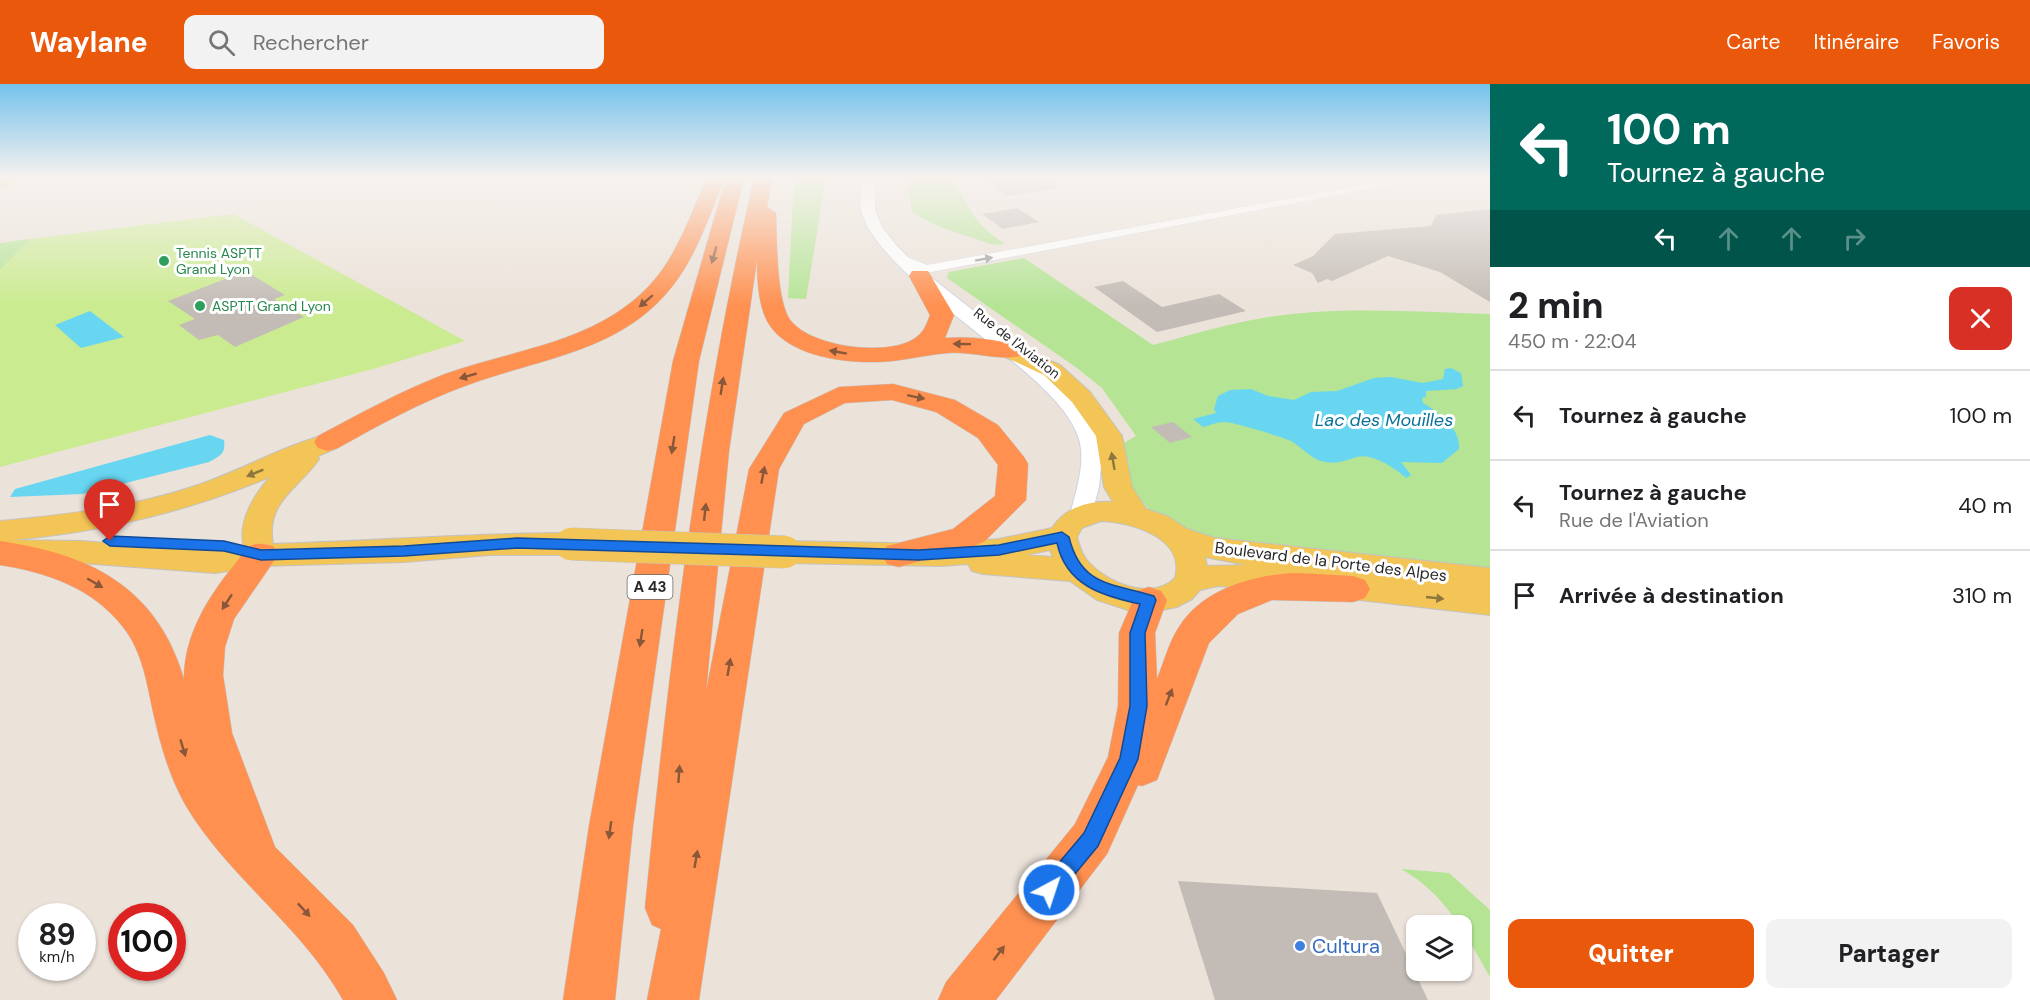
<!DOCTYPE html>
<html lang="fr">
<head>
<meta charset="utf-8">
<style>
	:root { --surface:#fff; --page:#f2f2f2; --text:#202124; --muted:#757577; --line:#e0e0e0; --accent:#ea580c }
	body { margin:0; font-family:"DM Sans",sans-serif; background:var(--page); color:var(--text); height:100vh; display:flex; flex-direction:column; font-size:22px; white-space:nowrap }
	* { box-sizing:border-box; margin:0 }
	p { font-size:20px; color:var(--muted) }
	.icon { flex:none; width:33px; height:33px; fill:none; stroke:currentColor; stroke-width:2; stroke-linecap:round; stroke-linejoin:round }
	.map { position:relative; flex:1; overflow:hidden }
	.drawer { display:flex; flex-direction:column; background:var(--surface); width:540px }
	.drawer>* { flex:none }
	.banner { background:#00695c; color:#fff; overflow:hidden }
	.tools { position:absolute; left:1406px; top:831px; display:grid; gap:12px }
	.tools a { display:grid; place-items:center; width:66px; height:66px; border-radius:12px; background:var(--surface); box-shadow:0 2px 4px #0004; font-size:30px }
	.speed { position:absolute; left:18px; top:819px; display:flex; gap:12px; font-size:30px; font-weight:700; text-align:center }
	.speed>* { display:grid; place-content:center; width:78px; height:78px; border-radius:50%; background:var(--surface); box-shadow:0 2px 4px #0004; line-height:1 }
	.speed small { font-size:15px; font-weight:400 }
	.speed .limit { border:9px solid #d22; background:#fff; color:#111 }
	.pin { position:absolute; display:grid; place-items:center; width:51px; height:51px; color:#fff; margin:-62px -26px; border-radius:50% 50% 50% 0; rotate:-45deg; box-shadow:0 0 6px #0007 }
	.pin .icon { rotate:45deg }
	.me { position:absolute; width:66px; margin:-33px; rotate:40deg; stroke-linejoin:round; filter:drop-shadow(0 0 4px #0008) }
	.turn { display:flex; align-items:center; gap:21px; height:126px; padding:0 18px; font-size:27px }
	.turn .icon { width:78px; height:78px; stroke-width:2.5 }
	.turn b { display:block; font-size:42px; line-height:51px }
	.lanes { display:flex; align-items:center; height:57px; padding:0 18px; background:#0003; justify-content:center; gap:30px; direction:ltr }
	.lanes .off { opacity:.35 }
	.round { display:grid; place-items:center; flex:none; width:63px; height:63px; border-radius:12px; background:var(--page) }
	.summary { display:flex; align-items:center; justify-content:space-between; height:102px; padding:0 18px }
	h1 { font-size:36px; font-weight:800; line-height:45px }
	.primary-button { display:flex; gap:12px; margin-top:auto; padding:12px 18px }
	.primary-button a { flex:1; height:69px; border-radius:12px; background:var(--accent); color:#fff; font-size:24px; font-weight:800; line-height:69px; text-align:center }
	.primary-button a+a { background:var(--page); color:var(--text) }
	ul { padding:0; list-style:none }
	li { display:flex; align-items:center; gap:18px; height:90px; padding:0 18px; border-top:2px solid var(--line) }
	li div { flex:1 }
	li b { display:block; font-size:22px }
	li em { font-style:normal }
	header { display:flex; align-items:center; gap:36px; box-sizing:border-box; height:84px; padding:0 30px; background:var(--accent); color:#fff }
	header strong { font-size:28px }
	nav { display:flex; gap:33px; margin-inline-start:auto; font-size:21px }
	.search { width:420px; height:54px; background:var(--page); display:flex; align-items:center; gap:15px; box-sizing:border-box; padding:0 21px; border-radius:12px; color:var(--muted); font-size:22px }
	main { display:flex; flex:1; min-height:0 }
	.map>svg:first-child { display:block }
	.green { fill:#b4e494 }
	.pitch { fill:#caeb8f }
	.water { fill:#68d6f1 }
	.building { fill:#c3bcb6 }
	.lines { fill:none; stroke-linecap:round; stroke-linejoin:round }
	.minor-casing { stroke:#ced3e2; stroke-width:1 }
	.tertiary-casing { stroke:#ced3e2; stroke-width:2 }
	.primary-casing { stroke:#c3c3c3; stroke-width:2 }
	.motorway-casing { stroke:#c3c3c3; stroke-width:1 }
	.minor { fill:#fff; fill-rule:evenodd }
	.tertiary { fill:#fff; fill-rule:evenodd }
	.primary { fill:#f3c456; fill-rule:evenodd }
	.motorway { fill:#ff9050; fill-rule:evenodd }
	.primary-bridge-casing { stroke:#c3c3c3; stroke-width:33; stroke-linecap:butt }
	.primary-bridge { stroke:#f3c456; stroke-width:32 }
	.oneway { fill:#89573a }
	.oneway2 { fill:#9e9e9e }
	.oneway3 { fill:#8e763f }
	.route { fill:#1a73e8; stroke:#114b97; stroke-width:1.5 }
	.leisure-dot { fill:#2e9e5b; stroke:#fff; stroke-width:2 }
	.shop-dot { fill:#3f7fe0; stroke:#fff; stroke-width:2 }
	.labels { text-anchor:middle; stroke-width:6; stroke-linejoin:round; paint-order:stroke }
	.far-leisure-label { font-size:14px; fill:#27864d; stroke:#fff; text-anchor:start }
	.far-street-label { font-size:14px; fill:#282828; stroke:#fff }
	.shield { fill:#fff; stroke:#686868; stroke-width:1.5 }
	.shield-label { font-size:15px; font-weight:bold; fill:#282828 }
	.street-label { font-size:16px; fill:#282828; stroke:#fff }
	.water-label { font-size:18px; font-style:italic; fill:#0a729a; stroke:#fff }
	.near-shop-label { font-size:20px; fill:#366cbe; stroke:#fff; text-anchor:start }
</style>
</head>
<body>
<header>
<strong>Waylane</strong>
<div class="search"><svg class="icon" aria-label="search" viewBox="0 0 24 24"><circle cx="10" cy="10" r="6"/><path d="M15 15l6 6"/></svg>Rechercher</div>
<nav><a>Carte</a><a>Itinéraire</a><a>Favoris</a></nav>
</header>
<main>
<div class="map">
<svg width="1490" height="916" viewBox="0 0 1490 916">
	<rect width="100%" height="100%" fill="#ebe2d9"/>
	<g class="green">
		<path d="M794 94H826L806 215 788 214Z"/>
		<path d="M906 94H954C968 125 976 141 1005 160 991 162 986 158 973 154 949 146 935 143 912 128Z"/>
		<path d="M30 155V156L0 186V159Z"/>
		<path d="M1024 174 1153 261C1191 251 1230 239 1269 233 1342 222 1417 228 1490 230V488L1245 463 1192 450 1150 427 1128 401 1120 361 1136 352 1102 304 1077 284 947 194 949 188Z"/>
		<path d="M1401 785 1449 789 1490 826V893C1465 850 1446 810 1401 785Z"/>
	</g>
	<path class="pitch" d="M233 130 465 257 373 285 0 383V186L30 155Z"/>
	<g class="water">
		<path d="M90 227 124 253 81 264 55 241Z"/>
		<path d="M1451 284 1461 289 1463 302 1457 305 1426 307V313L1422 314 1423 319C1440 329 1461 345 1459 365L1442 379 1401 378 1411 391 1406 394C1395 384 1372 369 1357 373 1344 377 1335 381 1321 377 1312 375 1300 362 1291 357 1283 353 1233 338 1225 338 1218 338 1210 341 1203 343L1193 335 1216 329 1214 325 1218 312 1230 306 1251 305 1268 312 1294 316 1311 308 1337 307 1374 294 1391 293 1423 299 1443 295 1445 285Z"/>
		<path d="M210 351 224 356C226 370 220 372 209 378L82 410 10 413 15 405Z"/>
	</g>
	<g class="building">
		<path d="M982 94H1057L1058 104 1007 112Z"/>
		<path d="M1017 124 1039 138 1003 145 982 130Z"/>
		<path d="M1490 125V218L1440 188 1388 172 1332 197 1327 195 1318 199 1312 189 1293 181 1313 172 1335 150 1431 142 1436 131Z"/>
		<path d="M246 187 285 211 274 215 304 233 235 263 218 251 199 256 179 241 195 235 168 217Z"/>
		<path d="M1123 197 1162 223 1219 210 1246 227 1157 248 1094 203Z"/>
		<path d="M1173 338 1192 353 1170 359 1151 343Z"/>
		<path d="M1178 797 1377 809 1428 916H1215Z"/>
	</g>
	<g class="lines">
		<defs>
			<path id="minor" d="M1401 94H1426L926 189 896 175 902 171 927 181Z"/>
			<path id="tertiary" d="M861 94H875V126L882 143 897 162 917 182 1044 283 1067 306 1089 333 1099 354 1102 373 1099 403 1090 437 1082 439 1074 437 1070 431C1076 407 1086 379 1079 355 1072 334 1057 318 1042 303 999 260 873 180 861 126 859 116 862 105 861 94Z"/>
			<g id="primary">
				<path d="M0 94H21L0 105Z"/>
				<path d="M1011 260 1060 281 1090 308 1122 352 1132 403 1146 425 1167 432 1187 445 1215 454 1490 484V531L1264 505 1218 502 1200 506 1192 515 1177 523 1147 529 1128 526 1097 516 1070 497 983 490 972 487 968 480 940 482 785 479 774 476 770 468 774 460 785 457 940 460 999 455 1052 444C1065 424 1088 416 1113 418L1104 403 1096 352 1072 318 1044 291 1003 272 1000 267 1003 262ZM1101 437C1130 438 1186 453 1175 494 1151 518 1104 498 1086 475 1081 468 1079 461 1077 453L1082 444ZM1050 466 1053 473 1026 471ZM1205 473 1246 481 1207 482Z"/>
				<path d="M328 350 337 352 341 358 337 364 318 372 319 375C300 404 265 417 273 460 372 457 471 449 571 449L582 452 586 460 582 468 571 471H489L404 478 261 482 215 489 81 479 0 478V437C66 431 132 423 195 402 240 387 282 362 328 350ZM270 393C254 411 237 438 244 463L215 467 81 457 12 456C101 448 187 428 270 393Z"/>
			</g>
			<g id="motorway">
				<path d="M707 94H725C708 134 695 178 665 211 614 269 533 276 465 302 421 318 379 341 338 364L328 367 318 364 314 358 318 352C359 330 401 307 445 290 515 265 594 259 648 203 677 173 690 131 707 94Z"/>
				<path d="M726 94H744L699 277 633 742 615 916H563L589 742 673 277Z"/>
				<path d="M754 94H772L767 123 776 129C777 153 776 219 791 237 812 263 884 272 912 256 923 250 926 242 930 231L909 192 912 187H928L954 231 945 254C970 252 995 255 1020 262L1024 267 1020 272C1000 277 971 267 948 269 922 271 896 279 870 278 835 278 778 269 764 230 758 213 757 194 757 176L729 367 706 608 749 385 784 329 839 303 893 300 955 316 998 341 1024 373 1028 380 1026 416 985 457 976 461 899 483 887 480 882 471 887 462 953 445 995 412 998 381 978 354 936 328 892 316 845 319 804 340 779 385 699 916H647L661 845 652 841 645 824C669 578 699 335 754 94Z"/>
				<path d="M0 457C90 470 157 503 184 595 184 551 208 513 235 480 239 475 244 466 250 462 258 458 265 460 273 462L278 471 234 535 225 563 223 591 232 649 275 763 353 841 384 889 397 916H343C302 842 229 794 186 722 170 694 161 663 154 632 147 601 143 568 123 543 93 504 46 488 0 481Z"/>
				<path d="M1298 489 1353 492 1365 496 1370 505 1365 514 1353 518 1272 516 1238 530 1209 559 1157 696 1142 702 1138 701 1107 770 996 916H938L946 898 1075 740 1108 673 1118 622 1119 549 1137 507 1149 503 1161 507 1167 516 1155 549 1157 595C1164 578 1169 558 1179 543 1203 504 1256 490 1298 489Z"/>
			</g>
		</defs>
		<use href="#minor" class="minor-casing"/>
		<use href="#tertiary" class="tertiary-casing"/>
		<use href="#primary" class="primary-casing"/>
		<use href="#motorway" class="motorway-casing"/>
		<use href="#minor" class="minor"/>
		<use href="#tertiary" class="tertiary"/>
		<use href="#primary" class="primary"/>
		<use href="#motorway" class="motorway"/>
		<defs>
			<path id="primary-bridge" d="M571 460 785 468"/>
		</defs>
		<use href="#primary-bridge" class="primary-bridge-casing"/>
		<use href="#primary-bridge" class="primary-bridge"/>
	</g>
	<defs><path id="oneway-solid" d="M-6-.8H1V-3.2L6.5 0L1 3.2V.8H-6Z" transform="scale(1.5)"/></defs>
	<g class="oneway">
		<use href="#oneway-solid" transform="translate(714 171) rotate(106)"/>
		<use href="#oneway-solid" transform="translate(646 217) rotate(139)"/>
		<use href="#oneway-solid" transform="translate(962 260) rotate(-179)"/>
		<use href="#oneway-solid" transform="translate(838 268) rotate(-170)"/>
		<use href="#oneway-solid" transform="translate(468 292) rotate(164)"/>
		<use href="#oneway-solid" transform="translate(722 302) rotate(-81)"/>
		<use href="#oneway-solid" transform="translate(916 313) rotate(12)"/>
		<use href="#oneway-solid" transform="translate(673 361) rotate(99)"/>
		<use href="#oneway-solid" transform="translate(763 391) rotate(-79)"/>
		<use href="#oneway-solid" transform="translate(705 428) rotate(-84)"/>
		<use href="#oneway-solid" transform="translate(95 499) rotate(30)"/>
		<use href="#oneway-solid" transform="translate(227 518) rotate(123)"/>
		<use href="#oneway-solid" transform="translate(641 554) rotate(99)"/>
		<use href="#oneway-solid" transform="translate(729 583) rotate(-80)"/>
		<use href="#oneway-solid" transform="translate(1169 613) rotate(-69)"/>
		<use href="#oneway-solid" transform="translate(183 664) rotate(73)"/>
		<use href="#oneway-solid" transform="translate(679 690) rotate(-86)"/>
		<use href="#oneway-solid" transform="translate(610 746) rotate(98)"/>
		<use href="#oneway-solid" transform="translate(696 775) rotate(-80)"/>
		<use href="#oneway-solid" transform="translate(304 826) rotate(47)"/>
		<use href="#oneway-solid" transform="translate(999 869) rotate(-53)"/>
	</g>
	<use class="oneway2" href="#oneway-solid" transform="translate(984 175) rotate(-10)"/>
	<g class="oneway3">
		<use href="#oneway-solid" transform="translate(1113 377) rotate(-100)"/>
		<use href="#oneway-solid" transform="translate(255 389) rotate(158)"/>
		<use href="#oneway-solid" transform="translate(1435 514) rotate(6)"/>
	</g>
	<linearGradient id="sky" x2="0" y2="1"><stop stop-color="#75c2ec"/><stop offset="0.42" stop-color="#f6f2ee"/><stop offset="1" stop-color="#f6f2ee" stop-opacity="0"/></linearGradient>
	<rect width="1490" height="223" fill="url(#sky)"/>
	<path class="route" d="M1062 448 1069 453C1081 503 1113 499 1154 512L1156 516 1145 549 1147 622 1138 675 1098 762 1056 813 1049 816 1042 813 1039 806 1042 799 1084 749 1120 674 1130 622V549L1140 520C1102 512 1066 501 1057 459L999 471 919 476 517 464 404 472 261 476 224 467 110 462 103 457 110 452 224 457 261 466 404 462 517 454 919 466 999 461Z"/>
	<g class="leisure-dot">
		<circle cx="164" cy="177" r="6"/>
		<circle cx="200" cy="222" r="6"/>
	</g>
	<circle class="shop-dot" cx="1300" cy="862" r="6"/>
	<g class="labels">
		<g class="far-leisure-label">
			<text x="176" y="174">Tennis ASPTT<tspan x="176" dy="16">Grand Lyon</tspan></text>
			<text x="212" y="227">ASPTT Grand Lyon</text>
		</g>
		<g class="far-street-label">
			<text transform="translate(1017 259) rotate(38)" y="5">Rue de l'Aviation</text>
		</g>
		<rect class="shield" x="627.5" y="491" width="45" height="24" rx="4.5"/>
		<g class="shield-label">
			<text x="650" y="508">A 43</text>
		</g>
		<g class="street-label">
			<text transform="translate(1331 477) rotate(7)" y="6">Boulevard de la Porte des Alpes</text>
		</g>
		<g class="water-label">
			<text x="1384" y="342">Lac des Mouilles</text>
		</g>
		<g class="near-shop-label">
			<text x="1312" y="869">Cultura</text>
		</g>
	</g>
</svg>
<div class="tools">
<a><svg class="icon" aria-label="layers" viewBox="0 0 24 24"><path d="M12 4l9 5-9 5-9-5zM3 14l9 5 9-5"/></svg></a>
</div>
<div class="speed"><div>89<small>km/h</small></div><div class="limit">100</div></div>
<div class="pin" style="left:110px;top:457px;background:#d93025"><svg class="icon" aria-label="arrive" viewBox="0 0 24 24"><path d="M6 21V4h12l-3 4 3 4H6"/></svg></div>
<svg class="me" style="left:1049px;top:806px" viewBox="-20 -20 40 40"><circle r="17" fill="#1a73e8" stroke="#fff" stroke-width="3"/><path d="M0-11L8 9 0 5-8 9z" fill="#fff"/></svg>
</div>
<section class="drawer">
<div class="banner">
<div class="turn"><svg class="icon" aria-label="left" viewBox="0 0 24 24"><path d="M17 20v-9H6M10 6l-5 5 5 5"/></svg><div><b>100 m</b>Tournez à gauche</div></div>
<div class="lanes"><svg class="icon" aria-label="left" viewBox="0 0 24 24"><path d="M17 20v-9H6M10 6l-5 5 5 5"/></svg><svg class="icon off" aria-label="ahead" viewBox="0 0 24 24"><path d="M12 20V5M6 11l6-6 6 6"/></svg><svg class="icon off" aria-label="ahead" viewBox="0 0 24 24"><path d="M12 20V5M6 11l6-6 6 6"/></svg><svg class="icon off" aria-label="right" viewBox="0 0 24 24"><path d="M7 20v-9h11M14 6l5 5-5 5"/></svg></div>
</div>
<div class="summary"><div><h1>2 min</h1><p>450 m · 22:04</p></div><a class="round" style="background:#d93025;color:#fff"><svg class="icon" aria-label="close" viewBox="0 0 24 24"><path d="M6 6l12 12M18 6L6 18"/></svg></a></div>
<ul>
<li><svg class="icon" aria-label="left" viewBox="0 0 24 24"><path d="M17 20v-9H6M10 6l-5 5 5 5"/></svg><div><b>Tournez à gauche</b></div><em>100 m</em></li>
<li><svg class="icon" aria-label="left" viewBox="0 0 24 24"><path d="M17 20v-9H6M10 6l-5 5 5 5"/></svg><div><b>Tournez à gauche</b><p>Rue de l'Aviation</p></div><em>40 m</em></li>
<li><svg class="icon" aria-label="arrive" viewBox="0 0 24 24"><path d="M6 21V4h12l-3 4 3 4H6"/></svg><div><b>Arrivée à destination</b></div><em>310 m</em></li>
</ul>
<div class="primary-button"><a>Quitter</a><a>Partager</a></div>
</section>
</main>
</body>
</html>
